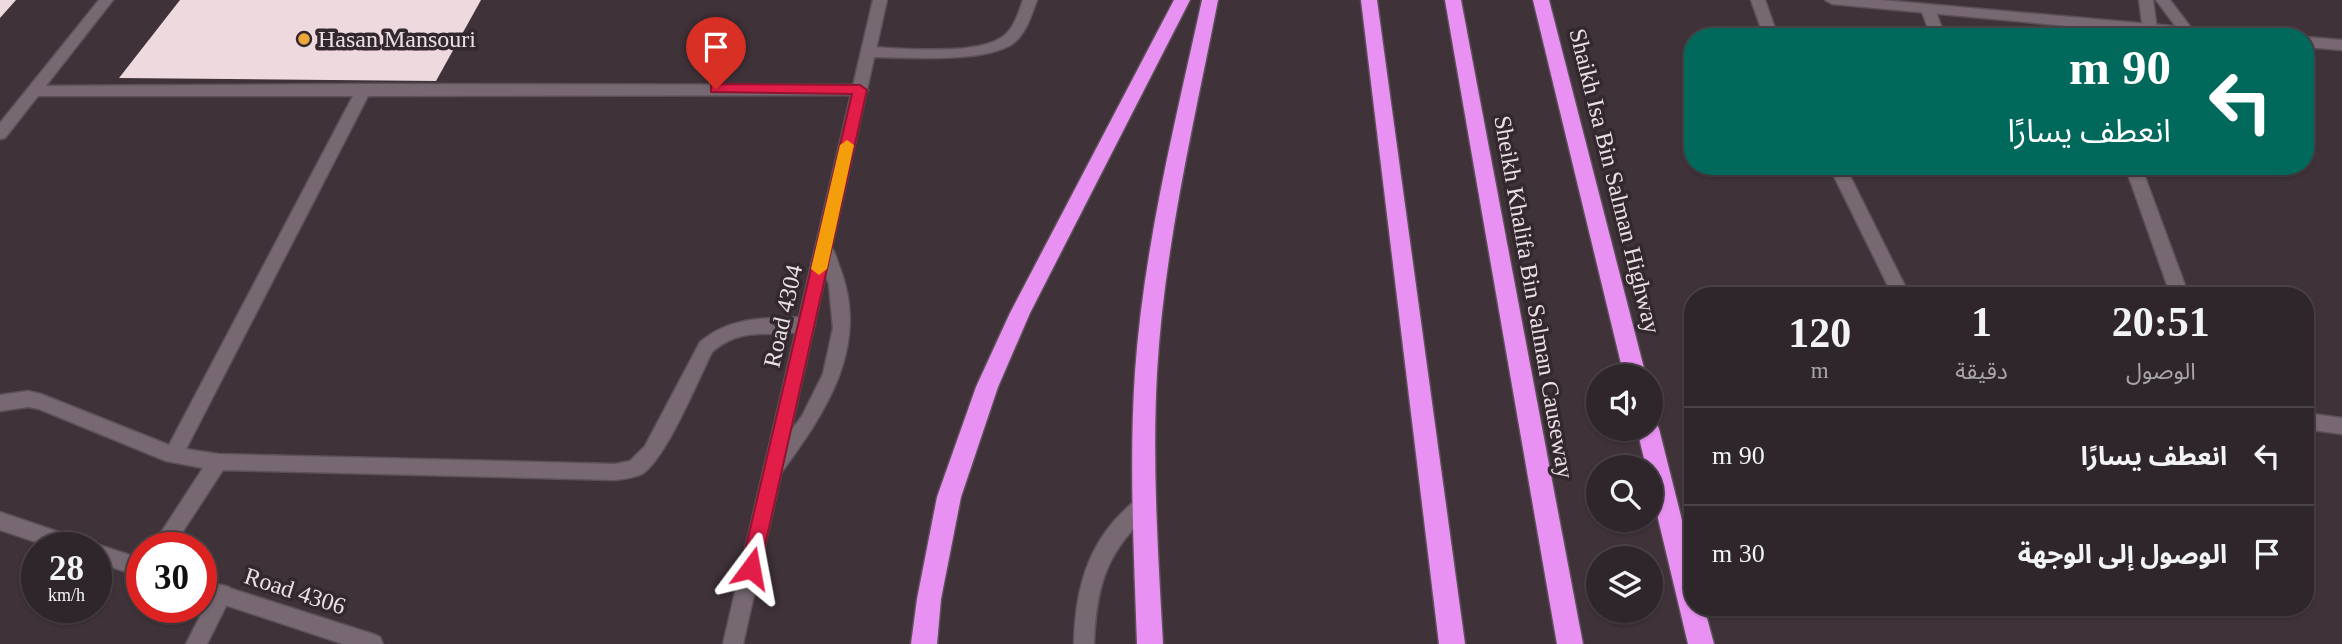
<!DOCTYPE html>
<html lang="ar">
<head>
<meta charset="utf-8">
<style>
	:root { --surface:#2f262b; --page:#372e33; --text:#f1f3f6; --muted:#a7a5a9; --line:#4a4347 }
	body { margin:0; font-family:"Times New Roman","Noto Sans Arabic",serif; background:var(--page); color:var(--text); direction:rtl; height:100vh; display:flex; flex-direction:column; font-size:26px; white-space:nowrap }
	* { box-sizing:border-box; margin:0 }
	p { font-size:23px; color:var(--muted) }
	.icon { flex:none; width:38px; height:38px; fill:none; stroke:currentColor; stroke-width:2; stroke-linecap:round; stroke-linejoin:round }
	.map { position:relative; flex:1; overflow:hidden; direction:ltr }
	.panel { position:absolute; left:1684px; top:287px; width:630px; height:329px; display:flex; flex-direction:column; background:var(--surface); border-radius:28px; box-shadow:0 2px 5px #0004,0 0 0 2px var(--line); direction:rtl }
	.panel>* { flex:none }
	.hud { position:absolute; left:1684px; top:28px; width:630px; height:147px; border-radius:28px; box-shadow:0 2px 5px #0004,0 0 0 2px var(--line); direction:rtl; background:#00695c; color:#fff; overflow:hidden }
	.buttons { position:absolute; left:1586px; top:364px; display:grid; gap:14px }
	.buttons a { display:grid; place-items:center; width:77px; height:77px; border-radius:50%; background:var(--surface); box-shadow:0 2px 5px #0004,0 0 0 2px var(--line); font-size:35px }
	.speed { position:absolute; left:21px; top:532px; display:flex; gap:14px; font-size:35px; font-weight:700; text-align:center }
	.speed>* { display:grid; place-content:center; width:91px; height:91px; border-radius:50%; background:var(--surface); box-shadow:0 2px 5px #0004,0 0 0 2px var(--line); line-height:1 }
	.speed small { font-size:18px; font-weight:400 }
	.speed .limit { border:10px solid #d22; background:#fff; color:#111 }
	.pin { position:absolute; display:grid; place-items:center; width:60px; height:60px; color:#fff; margin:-72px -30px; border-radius:50% 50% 50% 0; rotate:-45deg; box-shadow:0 0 7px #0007 }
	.pin .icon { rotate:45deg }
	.me { position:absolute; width:77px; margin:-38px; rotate:13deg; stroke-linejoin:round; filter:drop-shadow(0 0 5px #0008) }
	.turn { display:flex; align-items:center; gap:24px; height:147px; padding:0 28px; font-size:32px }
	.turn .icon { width:91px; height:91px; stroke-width:2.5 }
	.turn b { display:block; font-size:49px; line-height:60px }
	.eta { display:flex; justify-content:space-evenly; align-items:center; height:119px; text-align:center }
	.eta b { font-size:42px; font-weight:800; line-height:49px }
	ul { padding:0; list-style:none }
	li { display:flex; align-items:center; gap:21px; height:98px; padding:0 28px; border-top:2px solid var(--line) }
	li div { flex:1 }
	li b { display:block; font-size:26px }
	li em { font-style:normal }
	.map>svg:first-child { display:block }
	.building { fill:#edd9de }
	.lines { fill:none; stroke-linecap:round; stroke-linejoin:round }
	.service-casing { stroke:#5c5158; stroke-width:3 }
	.minor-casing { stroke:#5c5158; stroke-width:3 }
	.motorway-casing { stroke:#5c5158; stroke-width:3 }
	.service { fill:#776871; fill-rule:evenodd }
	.minor { fill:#776871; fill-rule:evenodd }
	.motorway { fill:#e991f2; fill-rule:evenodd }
	.route { fill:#e11d48; stroke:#92132f; stroke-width:2 }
	.slow { fill:#f59e0b }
	.poi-dot { fill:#eda83b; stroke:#34282f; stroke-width:2.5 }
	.labels { text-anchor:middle; stroke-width:7; stroke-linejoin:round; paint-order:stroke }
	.poi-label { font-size:24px; fill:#e9e0e5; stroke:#34282f; text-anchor:start }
	.street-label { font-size:24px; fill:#e9e0e5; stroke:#34282f }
</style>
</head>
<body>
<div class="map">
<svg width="2342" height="644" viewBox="0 0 2342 644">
	<rect width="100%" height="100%" fill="#3f3239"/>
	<g class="building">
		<path d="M0 0H16L0 18Z"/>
		<path d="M180 0H481L436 81 119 78Z"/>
	</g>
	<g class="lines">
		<defs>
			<g id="service">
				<path d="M1023 0H1037C1032 13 1028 28 1018 39 995 65 902 57 868 57L861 52 868 47C901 48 982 57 1006 34 1015 26 1019 11 1023 0Z"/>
				<path d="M2139 0H2153L2157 30 2155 33 2150 35 2143 30Z"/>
				<path d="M2156 0H2170L2195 33 2193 36H2183Z"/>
				<path d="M1928 5 1935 9 1945 37H1931L1921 9Z"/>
				<path d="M364 84 860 85 868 90 860 95 368 96 186 449 218 454 615 464 630 461 645 446 700 342C730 316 768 318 806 317L812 319 815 324 812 329C776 341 746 322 712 352 698 380 666 459 642 474 634 478 623 479 615 480L223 470 172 548H151L203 468 166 461 39 409 28 407 0 411V395L28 391 41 394 169 445 353 96H34L26 91 34 86Z"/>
				<path d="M824 242C834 245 836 258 840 268 870 346 826 412 781 473L774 475 767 473 764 467 802 416 823 374 833 328 829 285 816 248Z"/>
				<path d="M1145 495 1152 498 1155 504 1152 510C1107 551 1096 584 1094 644H1074C1075 598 1084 555 1115 520 1124 511 1133 500 1145 495Z"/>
				<path d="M222 585 229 587 232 594 207 644H186L215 587Z"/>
			</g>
			<g id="minor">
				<path d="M99 0H113L5 138 0 139V123Z"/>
				<path d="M873 0H887L743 644H723Z"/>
				<path d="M1751 0H1765L1778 37H1764Z"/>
				<path d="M1825 0H1881L2240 32 2247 37H2186L1832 4Z"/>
				<path d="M2305 37 2342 40V50L2305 47Z"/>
				<path d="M1829 166H1845L1910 296H1893Z"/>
				<path d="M2125 166H2141L2189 296H2171Z"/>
				<path d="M2305 413 2342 418V434L2305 429Z"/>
				<path d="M0 512 88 542 90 546 96 544 142 559V577L96 562V548H54L0 530Z"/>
				<path d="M201 579 373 634 380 637 383 644H343L201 597Z"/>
			</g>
			<g id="motorway">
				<path d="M1174 0H1190L1030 313 998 387 961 497 941 599 937 644H911L917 599 937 497 976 387 1010 313Z"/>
				<path d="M1202 0H1218C1194 123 1164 247 1157 373 1152 463 1158 554 1163 644H1137C1134 553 1129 463 1135 372 1144 246 1175 123 1202 0Z"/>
				<path d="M1361 0H1377L1465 644H1439Z"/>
				<path d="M1445 0H1461L1583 644H1557Z"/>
				<path d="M1533 0H1549L1646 376H1624Z"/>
				<path d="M1650 420 1656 422 1659 429 1692 560V607H1704L1714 644H1688L1650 485V467H1646L1637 429H1650Z"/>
			</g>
		</defs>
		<use href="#service" class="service-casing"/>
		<use href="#minor" class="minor-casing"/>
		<use href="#motorway" class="motorway-casing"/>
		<use href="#service" class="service"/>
		<use href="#minor" class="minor"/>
		<use href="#motorway" class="motorway"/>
	</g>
	<path class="route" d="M716 84 860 85 867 90 760 568 757 574 751 577 744 574 741 568 852 94 711 92V85Z"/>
	<path class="slow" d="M847 140 854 145 827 269 819 275 811 269 840 145Z"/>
	<circle class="poi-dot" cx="304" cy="39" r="7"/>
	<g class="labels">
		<g class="poi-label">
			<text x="318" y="47">Hasan Mansouri</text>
		</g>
		<g class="street-label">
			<text transform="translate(1615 181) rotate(76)" y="8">Shaikh Isa Bin Salman Highway</text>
			<text transform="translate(1534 297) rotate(80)" y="8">Sheikh Khalifa Bin Salman Causeway</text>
			<text transform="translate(783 316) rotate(-77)" y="8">Road 4304</text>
			<text transform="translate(295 591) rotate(18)" y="8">Road 4306</text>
		</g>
	</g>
</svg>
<div class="buttons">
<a><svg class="icon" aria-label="sound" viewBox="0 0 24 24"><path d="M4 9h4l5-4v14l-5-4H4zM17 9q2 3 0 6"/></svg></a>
<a><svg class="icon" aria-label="search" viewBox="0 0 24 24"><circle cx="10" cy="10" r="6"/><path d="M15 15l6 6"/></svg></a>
<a><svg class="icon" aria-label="layers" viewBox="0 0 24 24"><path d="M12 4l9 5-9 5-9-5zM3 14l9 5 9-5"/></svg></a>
</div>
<div class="speed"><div>28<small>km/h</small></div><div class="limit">30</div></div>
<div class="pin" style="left:716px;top:89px;background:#d93025"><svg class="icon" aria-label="arrive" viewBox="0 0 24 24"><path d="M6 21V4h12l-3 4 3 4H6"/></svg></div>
<svg class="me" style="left:751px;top:568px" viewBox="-20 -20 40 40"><path d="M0-17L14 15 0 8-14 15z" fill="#e11d48" stroke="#fff" stroke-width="4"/></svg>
<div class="hud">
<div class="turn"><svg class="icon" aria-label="left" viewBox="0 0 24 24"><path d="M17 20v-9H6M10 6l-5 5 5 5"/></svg><div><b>90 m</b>انعطف يسارًا</div></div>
</div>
<section class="panel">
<div class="eta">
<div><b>20:51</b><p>الوصول</p></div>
<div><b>1</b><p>دقيقة</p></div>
<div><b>120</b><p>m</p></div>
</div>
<ul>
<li><svg class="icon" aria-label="left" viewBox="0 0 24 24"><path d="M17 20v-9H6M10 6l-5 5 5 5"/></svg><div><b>انعطف يسارًا</b></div><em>90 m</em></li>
<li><svg class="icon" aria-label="arrive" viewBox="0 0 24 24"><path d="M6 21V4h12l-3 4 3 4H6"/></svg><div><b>الوصول إلى الوجهة</b></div><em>30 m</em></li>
</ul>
</section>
</div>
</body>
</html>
